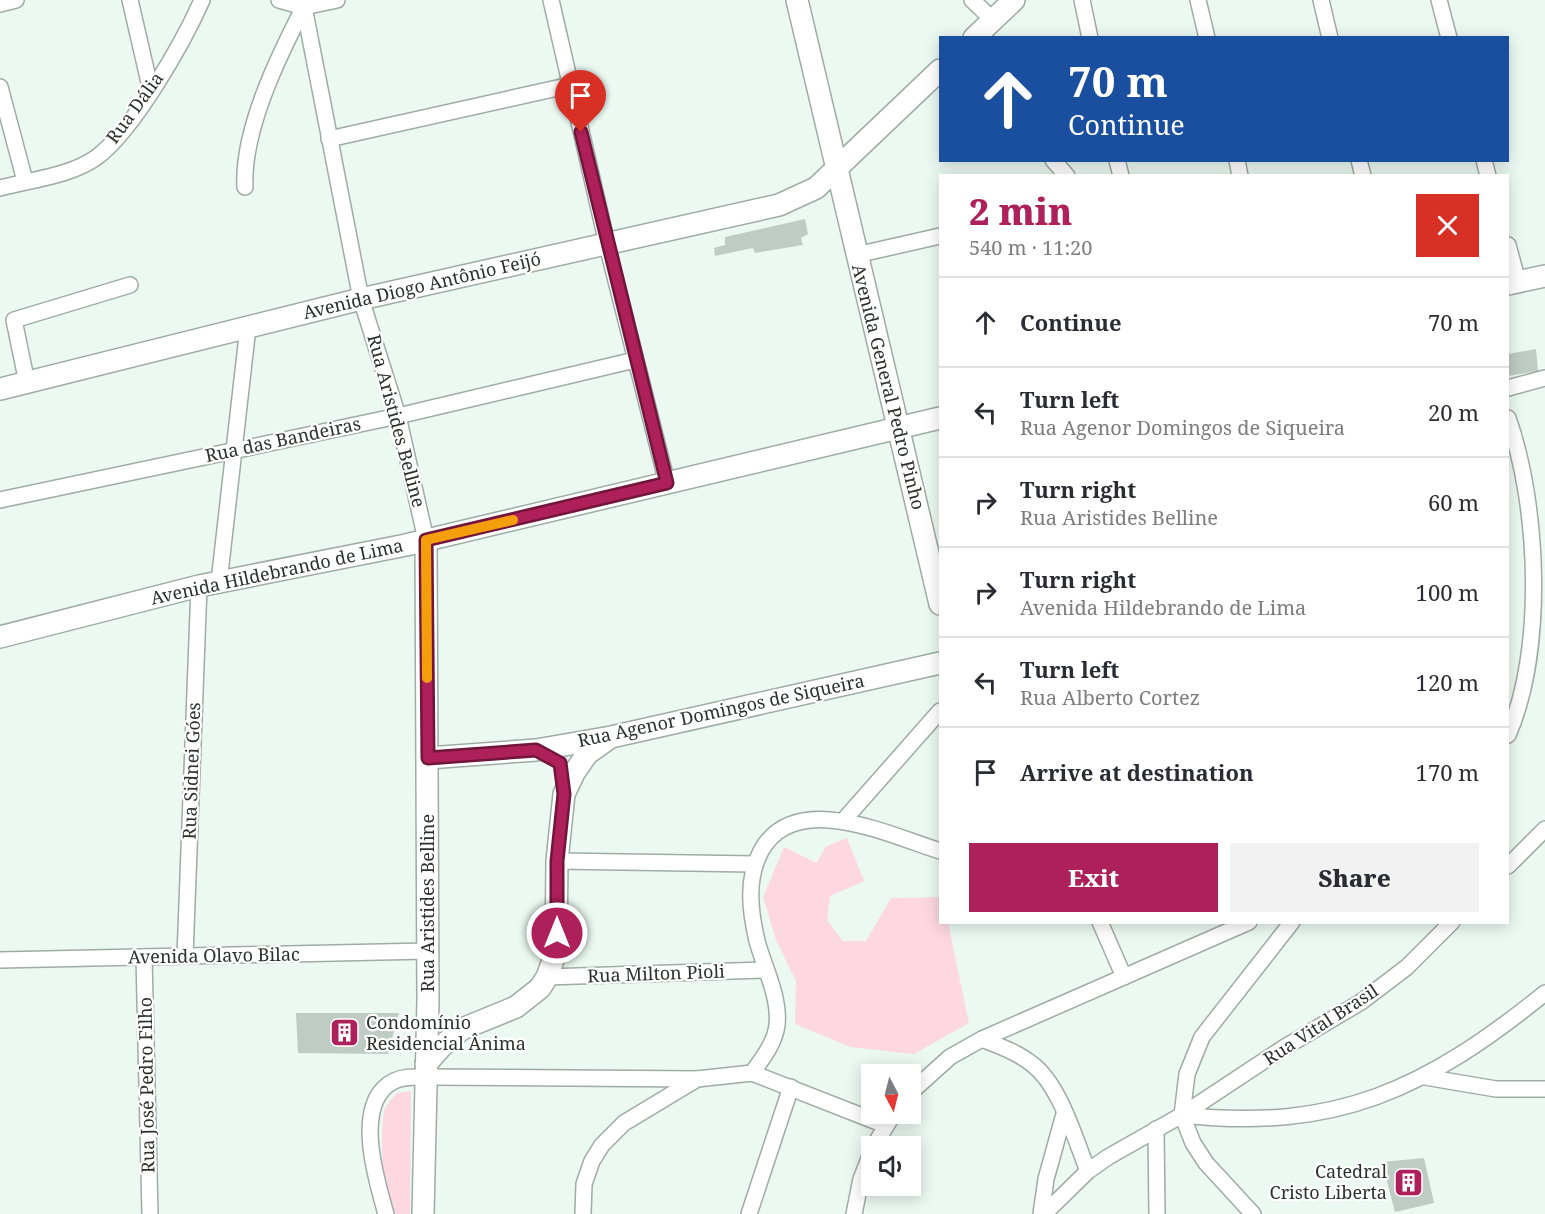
<!DOCTYPE html>
<html lang="en">
<head>
<meta charset="utf-8">
<style>
	:root { --surface:#fff; --page:#f2f2f3; --text:#2b2b33; --muted:#7c7c81; --line:#e1e1e2; --accent:#ae205a }
	body { margin:0; font-family:"Noto Serif",serif; background:var(--page); color:var(--text); height:100vh; display:flex; flex-direction:column; font-size:22px; white-space:nowrap }
	* { box-sizing:border-box; margin:0 }
	p { font-size:20px; color:var(--muted) }
	.icon { flex:none; width:33px; height:33px; fill:none; stroke:currentColor; stroke-width:2; stroke-linecap:round; stroke-linejoin:round }
	.map { position:relative; flex:1; overflow:hidden }
	.details { position:absolute; left:939px; top:174px; width:570px; height:750px; display:flex; flex-direction:column; background:var(--surface); border-radius:0px; box-shadow:0 3px 15px #0003 }
	.details>* { flex:none }
	.hud { position:absolute; left:939px; top:36px; width:570px; height:126px; border-radius:0px; box-shadow:0 3px 15px #0003; background:#1a4fa0; color:#fff; overflow:hidden }
	.needle { width:39px; rotate:173deg }
	.buttons { position:absolute; left:861px; top:1064px; display:grid; gap:12px }
	.buttons a { display:grid; place-items:center; width:60px; height:60px; border-radius:0px; background:var(--surface); box-shadow:0 3px 15px #0003; font-size:30px }
	.pin { position:absolute; display:grid; place-items:center; width:51px; height:51px; color:#fff; margin:-62px -26px; border-radius:50% 50% 50% 0; rotate:-45deg; box-shadow:0 0 6px #0007 }
	.pin .icon { rotate:45deg }
	.me { position:absolute; width:66px; margin:-33px; rotate:0deg; stroke-linejoin:round; filter:drop-shadow(0 0 4px #0008) }
	.turn { display:flex; align-items:center; gap:21px; height:126px; padding:0 30px; font-size:27px }
	.turn .icon { width:78px; height:78px; stroke-width:2.5 }
	.turn b { display:block; font-size:42px; line-height:51px }
	.round { display:grid; place-items:center; flex:none; width:63px; height:63px; border-radius:0px; background:var(--page) }
	.head { display:flex; align-items:center; justify-content:space-between; height:102px; padding:0 30px }
	h1 { font-size:36px; font-weight:800; line-height:45px; color:var(--accent) }
	.cta { display:flex; gap:12px; margin-top:auto; padding:12px 30px }
	.cta a { flex:1; height:69px; border-radius:0px; background:var(--accent); color:#fff; font-size:24px; font-weight:800; line-height:69px; text-align:center }
	.cta a+a { background:var(--page); color:var(--text) }
	ul { padding:0; list-style:none }
	li { display:flex; align-items:center; gap:18px; height:90px; padding:0 30px; border-top:2px solid var(--line) }
	li div { flex:1 }
	li b { display:block; font-size:22px }
	li em { font-style:normal }
	.map>svg:first-child { display:block }
	.green { fill:#fdd8e0 }
	.building { fill:#bfcbc5 }
	.lines { fill:none; stroke-linecap:round; stroke-linejoin:round }
	.street-casing { stroke:#9faba5; stroke-width:18 }
	.secondary-casing { stroke:#9faba5; stroke-width:24 }
	.street { stroke:#fff; stroke-width:15 }
	.secondary { stroke:#fff; stroke-width:21 }
	.route-casing { stroke:#71153a; stroke-width:15 }
	.route { stroke:#ae205a; stroke-width:10 }
	.slow { stroke:#f59e0b; stroke-width:10 }
	.labels { text-anchor:middle; stroke-width:4.5; stroke-linejoin:round; paint-order:stroke }
	.street-label { font-size:18px; fill:#2c312e; stroke:#fff }
	.poi-label { font-size:18px; fill:#2c312e; stroke:#fff; text-anchor:start }
</style>
</head>
<body>
<div class="map">
<svg width="1545" height="1214" viewBox="0 0 1545 1214">
	<rect width="100%" height="100%" fill="#ebf9f2"/>
	<g class="green">
		<path d="M847 838 864 881 830 896 827 920 843 941H866L891 898 940 897V922L948 923 969 1023 914 1054 850 1047 795 1024 796 981 776 940 763 897 784 847 817 863 825 847Z"/>
		<path d="M411 1091 410 1214H396C381 1194 380 1136 384 1112 385 1105 393 1098 397 1093Z"/>
	</g>
	<g class="building">
		<path d="M805 219 808 234 801 238 803 245 755 253 753 248 715 256 714 248 725 245V237Z"/>
		<path d="M1536 349 1538 371 1508 376V354Z"/>
		<path d="M296 1013H399L388 1054 298 1053Z"/>
		<path d="M1424 1158 1434 1203 1395 1212 1382 1162Z"/>
	</g>
	<g class="lines">
		<defs>
			<g id="street">
				<path d="M130 0 151 91"/>
				<path d="M279 0 304 7 337 0"/>
				<path d="M306 0 304 7 361 299 398 416 426 540"/>
				<path d="M551 0 610 257 667 483"/>
				<path d="M972 0 993 20"/>
				<path d="M1082 0 1090 38"/>
				<path d="M1198 0 1207 38"/>
				<path d="M1321 0 1330 38"/>
				<path d="M1439 0 1449 38"/>
				<path d="M0 4 16 0"/>
				<path d="M0 87 25 181"/>
				<path d="M329 139 571 85"/>
				<path d="M1053 160 1067 176"/>
				<path d="M1117 160 1121 176"/>
				<path d="M1237 160 1240 176"/>
				<path d="M1359 160 1363 176"/>
				<path d="M1484 160 1488 176"/>
				<path d="M245 187C242 131 278 57 304 7"/>
				<path d="M0 188C30 180 71 176 97 157 134 129 183 43 202 0"/>
				<path d="M1508 245 1518 282"/>
				<path d="M856 255 940 236"/>
				<path d="M27 383 14 320 130 285"/>
				<path d="M1508 388 1545 378"/>
				<path d="M1508 418C1539 506 1545 650 1508 735"/>
				<path d="M0 500 398 416 635 360"/>
				<path d="M219 582 248 327"/>
				<path d="M843 821 940 711"/>
				<path d="M557 861 755 864"/>
				<path d="M1508 866 1545 829"/>
				<path d="M1100 922 1124 977"/>
				<path d="M185 956 199 586"/>
				<path d="M144 957 150 1214"/>
				<path d="M0 960 427 951"/>
				<path d="M547 977 766 970"/>
				<path d="M982 1039C999 1046 1017 1052 1032 1064 1060 1085 1075 1139 1088 1171"/>
				<path d="M752 1073 885 1125"/>
				<path d="M1425 1077 1496 1089H1545"/>
				<path d="M910 1093 950 1057 982 1039 1249 922"/>
				<path d="M1182 1115C1337 1132 1426 1089 1545 993"/>
				<path d="M1156 1129 1157 1214"/>
				<path d="M874 1146 894 1113"/>
				<path d="M386 1214C376 1179 352 1102 394 1081 404 1076 415 1077 426 1077L697 1079"/>
				<path d="M583 1214 584 1184 592 1161 602 1145 624 1123 697 1079 752 1073C762 1059 775 1043 777 1025 780 997 764 967 757 941 750 911 746 879 761 851 795 789 889 835 940 851"/>
				<path d="M749 1214 791 1087"/>
				<path d="M854 1214 861 1179 872 1151"/>
				<path d="M1041 1214 1046 1179 1064 1114"/>
				<path d="M1044 1214 1088 1171 1108 1157 1182 1115 1285 1047 1361 1002 1407 967 1452 922"/>
				<path d="M1253 1214 1206 1163 1193 1143 1182 1115 1187 1074 1202 1037 1292 922"/>
			</g>
			<g id="secondary">
				<path d="M797 0 940 604"/>
				<path d="M974 38 1014 0"/>
				<path d="M1508 284 1545 276"/>
				<path d="M0 389 361 299 779 205 816 188 940 70"/>
				<path d="M0 637 199 586 406 545 940 418"/>
				<path d="M428 758 536 750 611 737 940 663"/>
				<path d="M426 1064 441 1047 462 1029 516 1007 540 988 547 977 556 952 557 861 564 794 574 773 587 754 608 739"/>
				<path d="M423 1214 428 1000 426 540"/>
			</g>
		</defs>
		<use href="#street" class="street-casing"/>
		<use href="#secondary" class="secondary-casing"/>
		<use href="#street" class="street"/>
		<use href="#secondary" class="secondary"/>
	</g>
	<g class="lines">
		<defs>
			<path id="route" d="M557 933V861L564 794 560 763 536 750 428 758 426 540 667 483 581 132"/>
		</defs>
		<use href="#route" class="route-casing"/>
		<use href="#route" class="route"/>
		<path class="slow" d="M427 678 426 540 513 520"/>
	</g>
	<defs>
		<symbol id="building-square" viewBox="-11 -11 22 22"><rect x="-9" y="-9" width="18" height="18" rx="4" fill="#ae205a" stroke="#fff"/><path d="M-4-6H4V6H1V3H-1V6H-4ZM-2.5-4.3h1.7v1.8h-1.7ZM.8-4.3h1.7v1.8H.8ZM-2.5-1h1.7V.8h-1.7ZM.8-1h1.7V.8H.8Z" fill="#fff"/></symbol>
	</defs>
	<g fill-rule="evenodd">
		<use href="#building-square" x="328" y="1016" width="33" height="33"/>
		<use href="#building-square" x="1392" y="1166" width="33" height="33"/>
	</g>
	<g class="labels">
		<g class="street-label">
			<text transform="translate(135 108) rotate(-54)" y="6">Rua Dália</text>
			<text transform="translate(422 286) rotate(-13)" y="6">Avenida Diogo Antônio Feijó</text>
			<text transform="translate(888 387) rotate(76)" y="6">Avenida General Pedro Pinho</text>
			<text transform="translate(396 421) rotate(75)" y="6">Rua Aristides Belline</text>
			<text transform="translate(283 440) rotate(-12)" y="6">Rua das Bandeiras</text>
			<text transform="translate(277 572) rotate(-12)" y="6">Avenida Hildebrando de Lima</text>
			<text transform="translate(721 711) rotate(-12)" y="6">Rua Agenor Domingos de Siqueira</text>
			<text transform="translate(192 771) rotate(-88)" y="6">Rua Sidnei Góes</text>
			<text transform="translate(428 903) rotate(-90)" y="6">Rua Aristides Belline</text>
			<text transform="translate(214 956) rotate(-1)" y="6">Avenida Olavo Bilac</text>
			<text transform="translate(656 974) rotate(-2)" y="6">Rua Milton Pioli</text>
			<text transform="translate(1321 1025) rotate(-33)" y="6">Rua Vital Brasil</text>
			<text transform="translate(147 1085) rotate(-91)" y="6">Rua José Pedro Filho</text>
		</g>
		<g class="poi-label">
			<text x="366" y="1029">Condomínio<tspan x="366" dy="21">Residencial Ânima</tspan></text>
			<text x="1387" y="1178" text-anchor="end">Catedral<tspan x="1387" dy="21">Cristo Liberta</tspan></text>
		</g>
	</g>
</svg>
<div class="buttons">
<a><svg class="needle" viewBox="-14 -14 28 28"><path d="M0-13l5 13h-10z" fill="#e53935"/><path d="M0 13l5-13h-10z" fill="#7c7c81"/></svg></a>
<a><svg class="icon" aria-label="sound" viewBox="0 0 24 24"><path d="M4 9h4l5-4v14l-5-4H4zM17 9q2 3 0 6"/></svg></a>
</div>
<div class="pin" style="left:581px;top:132px;background:#d93025"><svg class="icon" aria-label="arrive" viewBox="0 0 24 24"><path d="M6 21V4h12l-3 4 3 4H6"/></svg></div>
<svg class="me" style="left:557px;top:933px" viewBox="-20 -20 40 40"><circle r="17" fill="#ae205a" stroke="#fff" stroke-width="3"/><path d="M0-11L8 9 0 5-8 9z" fill="#fff"/></svg>
<div class="hud">
<div class="turn"><svg class="icon" aria-label="ahead" viewBox="0 0 24 24"><path d="M12 20V5M6 11l6-6 6 6"/></svg><div><b>70 m</b>Continue</div></div>
</div>
<section class="details">
<div class="head"><div><h1>2 min</h1><p>540 m · 11:20</p></div><a class="round" style="background:#d93025;color:#fff"><svg class="icon" aria-label="close" viewBox="0 0 24 24"><path d="M6 6l12 12M18 6L6 18"/></svg></a></div>
<ul>
<li><svg class="icon" aria-label="ahead" viewBox="0 0 24 24"><path d="M12 20V5M6 11l6-6 6 6"/></svg><div><b>Continue</b></div><em>70 m</em></li>
<li><svg class="icon" aria-label="left" viewBox="0 0 24 24"><path d="M17 20v-9H6M10 6l-5 5 5 5"/></svg><div><b>Turn left</b><p>Rua Agenor Domingos de Siqueira</p></div><em>20 m</em></li>
<li><svg class="icon" aria-label="right" viewBox="0 0 24 24"><path d="M7 20v-9h11M14 6l5 5-5 5"/></svg><div><b>Turn right</b><p>Rua Aristides Belline</p></div><em>60 m</em></li>
<li><svg class="icon" aria-label="right" viewBox="0 0 24 24"><path d="M7 20v-9h11M14 6l5 5-5 5"/></svg><div><b>Turn right</b><p>Avenida Hildebrando de Lima</p></div><em>100 m</em></li>
<li><svg class="icon" aria-label="left" viewBox="0 0 24 24"><path d="M17 20v-9H6M10 6l-5 5 5 5"/></svg><div><b>Turn left</b><p>Rua Alberto Cortez</p></div><em>120 m</em></li>
<li><svg class="icon" aria-label="arrive" viewBox="0 0 24 24"><path d="M6 21V4h12l-3 4 3 4H6"/></svg><div><b>Arrive at destination</b></div><em>170 m</em></li>
</ul>
<div class="cta"><a>Exit</a><a>Share</a></div>
</section>
</div>
</body>
</html>
